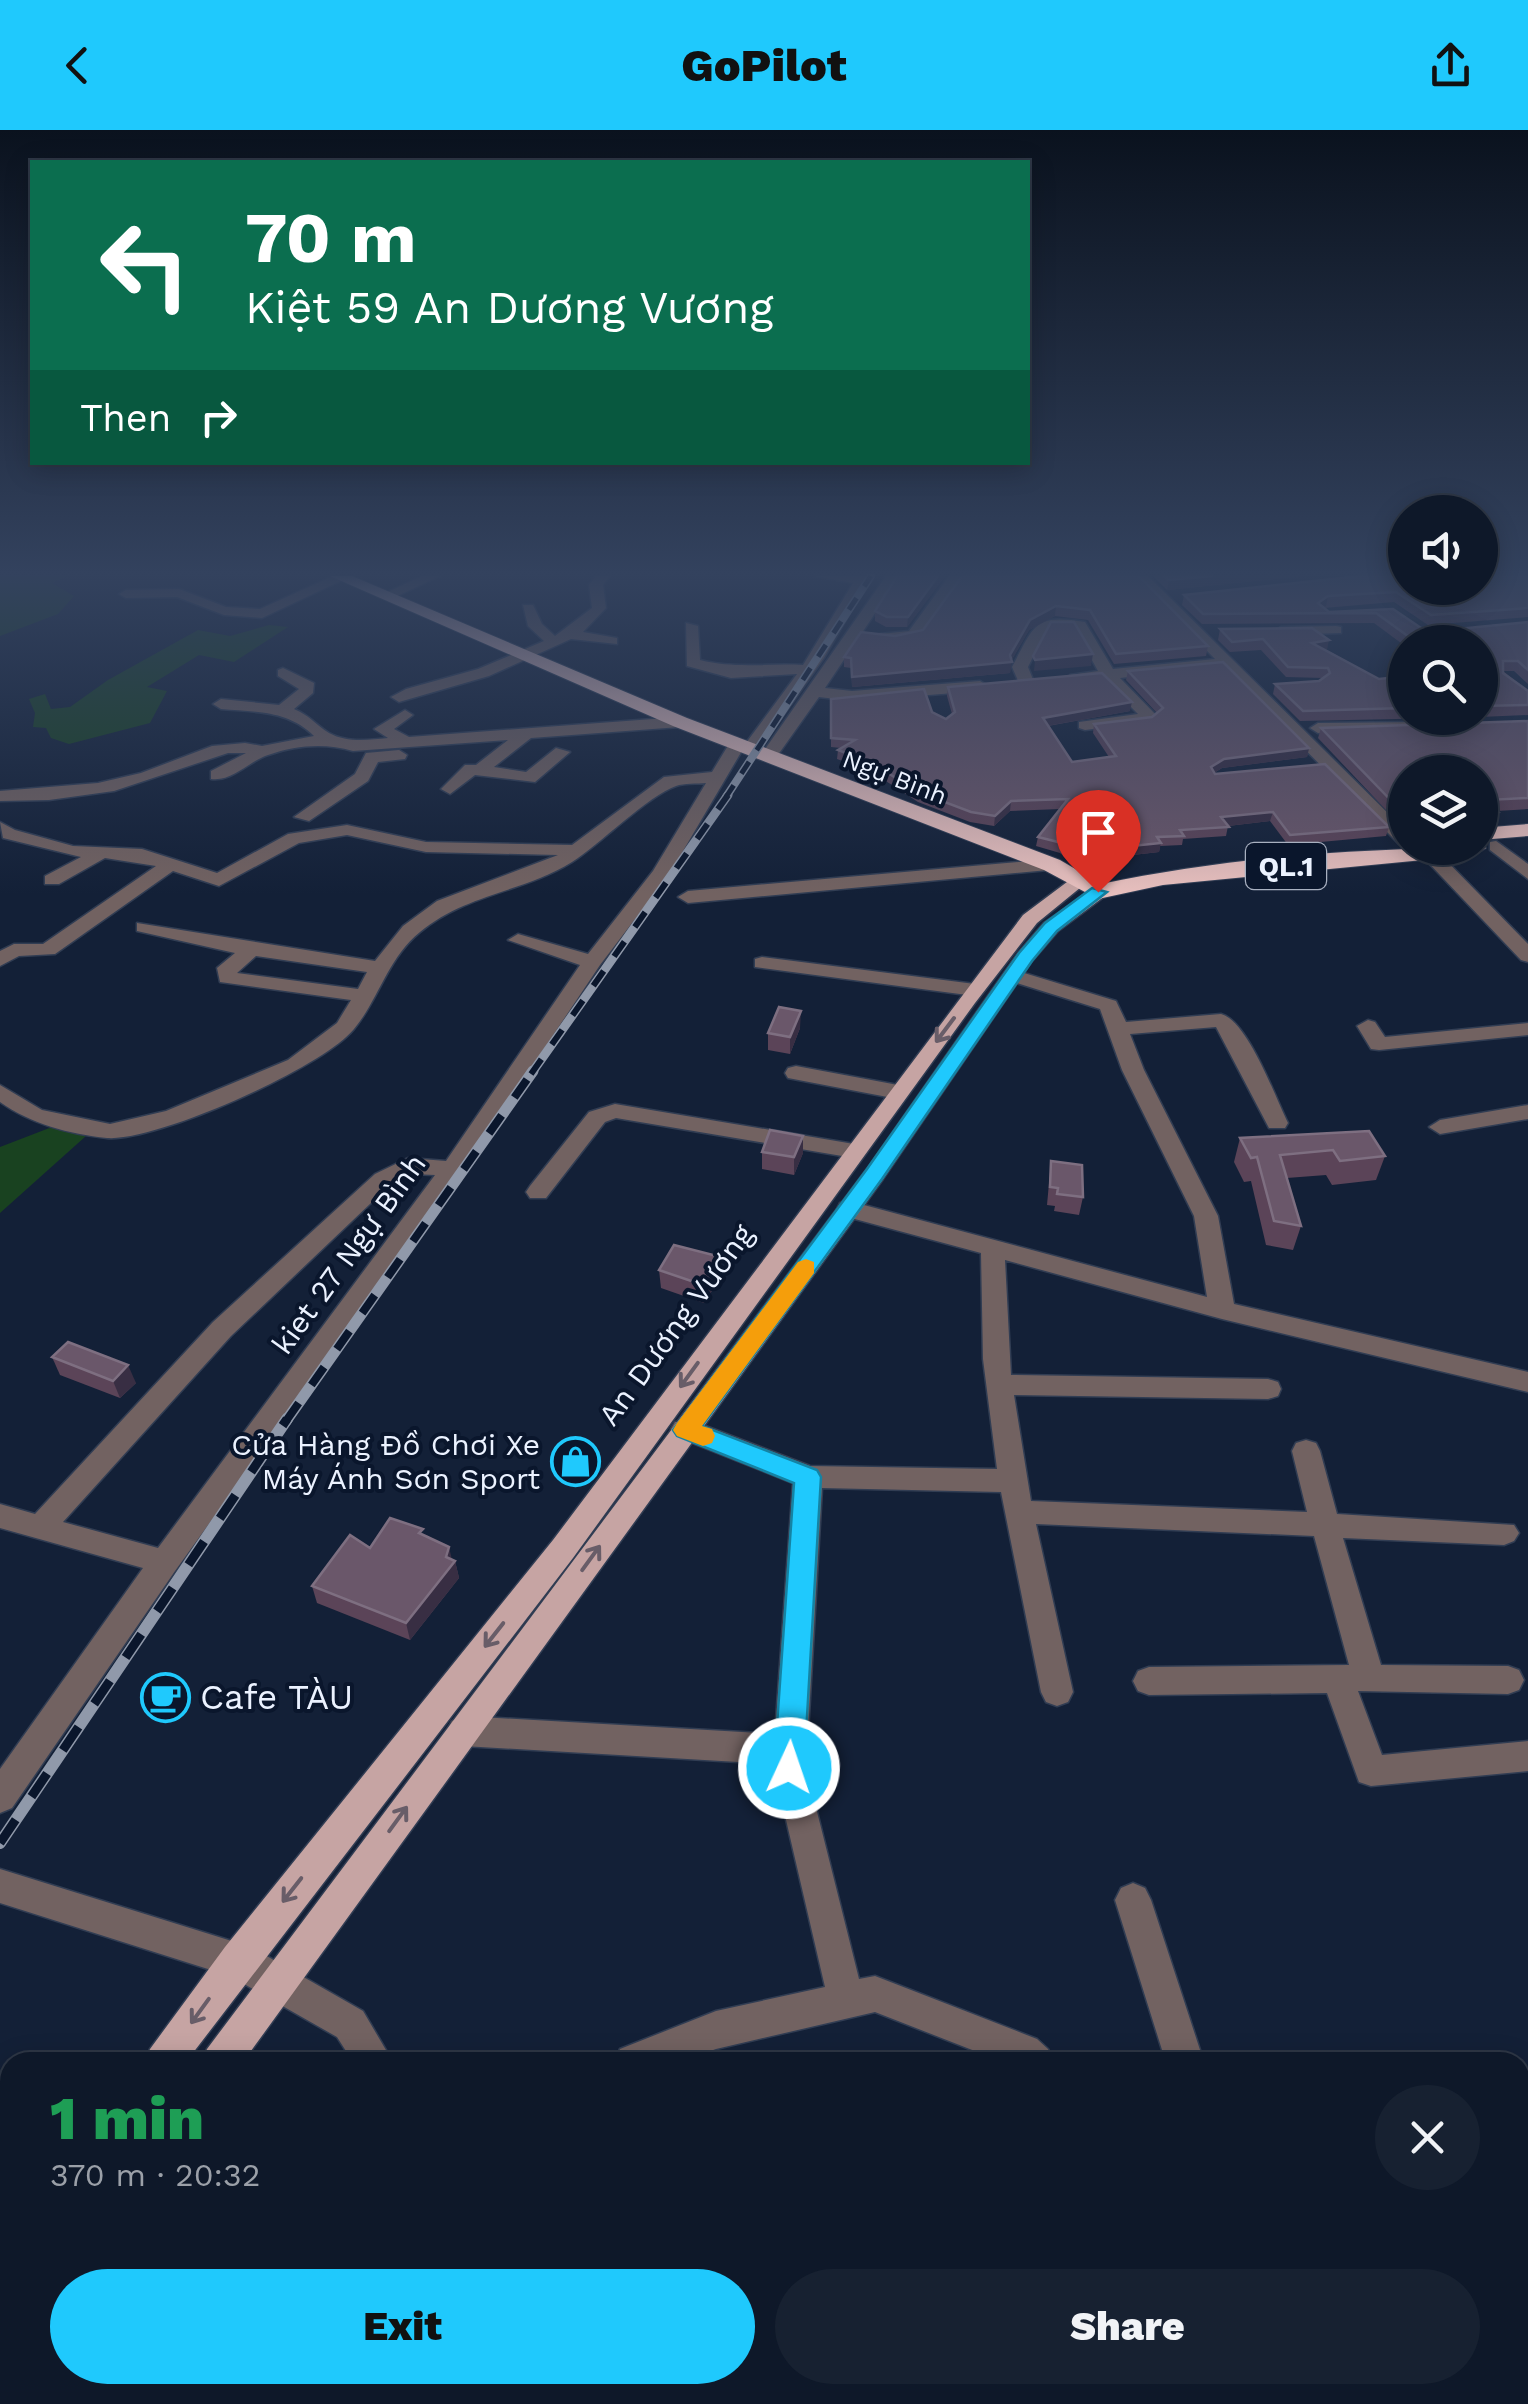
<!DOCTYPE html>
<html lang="en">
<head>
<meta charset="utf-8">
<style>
	:root { --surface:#0e1829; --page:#172131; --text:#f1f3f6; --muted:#9ba0a8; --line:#2e3746; --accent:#1fc9fd }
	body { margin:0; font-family:"Work Sans",sans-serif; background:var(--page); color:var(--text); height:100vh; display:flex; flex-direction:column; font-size:38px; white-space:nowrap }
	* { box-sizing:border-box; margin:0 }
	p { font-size:32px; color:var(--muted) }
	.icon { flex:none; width:55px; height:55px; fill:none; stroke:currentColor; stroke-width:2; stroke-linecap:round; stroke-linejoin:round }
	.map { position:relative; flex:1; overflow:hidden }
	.details { position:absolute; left:0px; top:1922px; width:1530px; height:352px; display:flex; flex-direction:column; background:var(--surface); border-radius:30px 30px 0 0; box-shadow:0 5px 25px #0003,0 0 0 2px var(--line) }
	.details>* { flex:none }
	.banner { position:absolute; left:30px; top:30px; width:1000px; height:305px; border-radius:0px; box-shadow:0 5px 25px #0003,0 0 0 2px var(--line); background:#0b6e4f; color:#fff; overflow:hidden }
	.fabs { position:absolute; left:1388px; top:365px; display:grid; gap:20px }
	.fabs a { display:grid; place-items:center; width:110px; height:110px; border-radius:50%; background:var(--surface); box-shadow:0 5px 25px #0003,0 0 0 2px var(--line); font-size:50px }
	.pin { position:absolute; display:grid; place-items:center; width:85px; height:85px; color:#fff; margin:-102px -42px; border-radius:50% 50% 50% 0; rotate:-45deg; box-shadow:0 0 10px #0007 }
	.pin .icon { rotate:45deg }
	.me { position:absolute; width:110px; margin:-55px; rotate:3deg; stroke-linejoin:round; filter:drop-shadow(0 0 8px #0008) }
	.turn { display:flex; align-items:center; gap:35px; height:210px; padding:0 50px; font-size:45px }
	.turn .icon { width:130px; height:130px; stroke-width:2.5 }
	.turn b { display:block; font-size:70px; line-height:85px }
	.then { display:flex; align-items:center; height:95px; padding:0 50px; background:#0003; gap:20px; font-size:38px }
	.round { display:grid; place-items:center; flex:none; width:105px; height:105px; border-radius:52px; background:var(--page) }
	.headline { display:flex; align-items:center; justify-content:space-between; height:170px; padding:0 50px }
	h1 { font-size:60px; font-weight:800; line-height:75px; color:#1e9e55 }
	.action { display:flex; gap:20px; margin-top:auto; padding:20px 50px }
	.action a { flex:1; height:115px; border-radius:60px; background:var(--accent); color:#111; font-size:40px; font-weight:800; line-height:115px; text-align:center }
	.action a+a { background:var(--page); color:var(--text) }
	header { display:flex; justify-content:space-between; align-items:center; height:130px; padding:0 50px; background:var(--accent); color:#111; font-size:45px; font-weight:800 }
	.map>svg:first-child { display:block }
	.green { fill:#194220 }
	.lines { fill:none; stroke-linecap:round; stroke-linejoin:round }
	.minor-casing { stroke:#313d53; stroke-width:3 }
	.major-casing { stroke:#313d53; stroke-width:3 }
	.highway-casing { stroke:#313d53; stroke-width:2 }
	.minor { fill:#726261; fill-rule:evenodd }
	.major { fill:#c6a4a3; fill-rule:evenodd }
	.highway { fill:#e7bfbd; fill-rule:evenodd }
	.rail-far3-casing { stroke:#9099aa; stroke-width:8 }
	.rail-far2-casing { stroke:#9099aa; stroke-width:9 }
	.rail-far1-casing { stroke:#9099aa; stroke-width:11 }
	.rail-casing { stroke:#9099aa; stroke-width:12 }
	.rail-far3 { stroke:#0a162c; stroke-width:5; stroke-dasharray:14; stroke-linecap:butt }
	.rail-far2 { stroke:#0a162c; stroke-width:6; stroke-dasharray:18; stroke-linecap:butt }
	.rail-far1 { stroke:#0a162c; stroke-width:8; stroke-dasharray:22; stroke-linecap:butt }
	.rail { stroke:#0a162c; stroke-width:9; stroke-dasharray:28; stroke-linecap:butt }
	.wall { fill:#5b4458 }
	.shaded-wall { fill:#382e43 }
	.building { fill:#6a576a; stroke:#7e6f81; stroke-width:2.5 }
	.oneway { stroke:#685d68 }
	.route { fill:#1fc9fd; stroke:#1483a4; stroke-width:2.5 }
	.slow { fill:#f59e0b }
	.labels { text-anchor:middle; stroke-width:8; stroke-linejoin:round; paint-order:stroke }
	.far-street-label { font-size:25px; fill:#ebf2ff; stroke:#0a162c }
	.shield { fill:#0a162c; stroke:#a8b0c0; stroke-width:2.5 }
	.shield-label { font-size:28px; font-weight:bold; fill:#ebf2ff }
	.street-label { font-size:30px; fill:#ebf2ff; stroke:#0a162c }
	.poi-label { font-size:30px; fill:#ebf2ff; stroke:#0a162c; text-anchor:end }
	.near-poi-label { font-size:35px; fill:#ebf2ff; stroke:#0a162c; text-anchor:start }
</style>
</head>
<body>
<header><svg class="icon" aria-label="back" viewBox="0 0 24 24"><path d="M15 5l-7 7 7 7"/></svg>GoPilot<svg class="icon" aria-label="share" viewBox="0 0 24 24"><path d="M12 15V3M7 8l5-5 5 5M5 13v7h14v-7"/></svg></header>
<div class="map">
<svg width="1528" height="2274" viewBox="0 0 1528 2274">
	<rect width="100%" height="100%" fill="#132037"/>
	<g class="green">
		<path d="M0 446H67L52 453 74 466 58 484 0 506Z"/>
		<path d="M269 495 288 497 234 532 199 525 147 557 167 561 150 593 69 614 51 608 46 598 33 597 35 583 29 569 45 564 51 579 70 577 108 550 198 500 230 506Z"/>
		<path d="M52 997 86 1006 0 1083V1017Z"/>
	</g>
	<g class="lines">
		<defs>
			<g id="minor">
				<path d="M333 446 349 447 262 488 224 485 177 467 126 468 119 464 126 460 179 459 226 477 260 479Z"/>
				<path d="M422 446H440L391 469 379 466Z"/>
				<path d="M596 446H610L603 455 606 478 583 502 617 508V514L571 509 489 546 399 572 391 567 406 559 478 539 544 511 528 496 523 475H533L542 494 555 506 592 478 589 455Z"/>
				<path d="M815 446H871L824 528 757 622 743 619 670 743 600 835 460 1044 175 1441 12 1678 0 1683V1639L143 1438 0 1398V1374L35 1384 213 1192 375 1044 408 1028 446 1031 580 835 508 810 518 804 588 824 653 741 706 653C697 654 684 653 676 656 649 665 599 715 572 732 524 762 465 764 420 802 387 829 379 869 354 899 322 938 156 1012 107 1008 69 1004 31 994 0 972V955L42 980 110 994 166 981 288 930 337 893 351 870 220 852 217 838 235 823 137 801V793L375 831 403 796 437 771 558 725 426 722 347 705 299 713 219 756 173 741 55 824 19 826 0 836V821L14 814H43L156 736 105 728 59 754H45V746L81 727 3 708 0 692 15 700 73 716 142 719 217 743 288 704 347 695 426 712 572 715 664 647 712 642 732 609 746 613 797 544 731 548 687 536 686 493 698 496 700 530C735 539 767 533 803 535L853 453ZM256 826 367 842 358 859 237 843ZM412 1044 435 1045 158 1418 63 1392 231 1206 391 1054Z"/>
				<path d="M886 446H900L825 558 852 561 980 551 988 556 980 561 852 571 819 567 775 629H763L761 625Z"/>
				<path d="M949 446H963L919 508 880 510V504L909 501Z"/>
				<path d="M1133 446H1148L1405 700V715L1399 714 1223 537 1120 548 1158 587 1150 592 1085 600 1079 598V592L1138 584 1104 550 1070 551V545L1098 541 1075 499H1047L1028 537 1034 552 1020 555 1012 537C1035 495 1033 484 1085 492L1113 539 1215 529Z"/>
				<path d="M1336 496 1341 497V503L1281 505 1274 501 1281 497Z"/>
				<path d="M283 538 314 553 313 563 294 579C309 585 316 595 329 603 347 613 368 610 388 608L374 599 405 580 413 585 394 599 409 607 680 587 688 592 680 597 531 608 494 637 526 642 556 618 570 622 535 652 475 645 450 664 441 659 465 635H476L508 610 353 621C325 613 297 615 268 625 249 631 232 652 211 649V641L246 623H228L114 661 49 670 0 671V661L98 653 141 643 212 616 245 613 262 616 314 606C288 580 255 582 221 579L213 574 221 569 279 575 299 559 278 546V540Z"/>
				<path d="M1424 592 1426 595 1418 600 1318 603 1310 598 1318 593Z"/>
				<path d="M399 620 407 625 405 629 378 632 368 651 309 691 294 687 355 644 366 623Z"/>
				<path d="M1496 711 1528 734V749L1490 720V712Z"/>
				<path d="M1424 718H1434L1528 814V832L1521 830 1422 726 1419 722Z"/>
				<path d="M1052 729 1061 735 1059 739 688 773 678 767 688 761Z"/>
				<path d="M762 827 975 854 985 860 975 866 755 837V829Z"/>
				<path d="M1014 840 1116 871 1126 892 1221 884C1248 891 1275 967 1288 993L1285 998H1269L1216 897 1130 904 1144 940 1218 1086 1234 1174 1528 1242V1262L1222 1189 1005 1130 1011 1245 1268 1249 1278 1252 1281 1259 1278 1266 1268 1269 1014 1265 1031 1371 1307 1382 1292 1321 1296 1313 1306 1310 1316 1313 1320 1321 1337 1384 1514 1395 1519 1403 1514 1411 1504 1415 1343 1408 1381 1535 1508 1536 1519 1540 1524 1550 1519 1560 1508 1564 1358 1561 1382 1625 1528 1611V1641L1371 1656 1359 1652 1327 1563 1149 1565 1138 1561 1133 1551 1138 1541 1149 1537 1349 1535 1314 1406 1036 1394 1073 1562 1068 1572 1057 1576 1046 1572 1041 1562 1001 1362 822 1358 806 1638 859 1849 875 1846 1037 1909 1048 1919 1054 1932H1003L875 1882 716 1919 680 1932H614L620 1919 716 1881 825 1857 773 1634 463 1616 452 1611 447 1601 452 1591 463 1586 775 1604 793 1353 675 1306 671 1299 675 1292H695L810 1336 997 1339 983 1229 981 1123 840 1085 837 1079 840 1073 849 1071 1207 1167 1194 1086 1122 940 1100 879 1007 850 1004 846Z"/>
				<path d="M1368 890 1375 892 1385 907 1528 893V905L1379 920 1371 919 1357 896Z"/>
				<path d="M796 936 898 955 909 962 898 969 788 948 785 943 788 938Z"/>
				<path d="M615 974 854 1014 866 1021 854 1028 616 988 605 992 546 1068H530L526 1062 530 1056 589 982Z"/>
				<path d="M1528 975V989L1440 1004 1429 997 1440 990Z"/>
				<path d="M0 1739 251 1817 363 1881 393 1932H353L337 1907 230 1846 0 1773Z"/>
				<path d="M1133 1753 1145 1758 1151 1770 1201 1923 1198 1932H1160L1163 1923 1115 1770 1121 1758Z"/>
				<path d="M1217 2265H1261L1265 2274H1221Z"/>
			</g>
			<g id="major">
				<path d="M1079 743 1086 745V753L1037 793 975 873 573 1428 186 1932H144L150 1919 225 1817 553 1410 1023 785Z"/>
				<path d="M1098 756 1107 762 1105 766 1058 801 1032 831 883 1049 243 1932H201L207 1919 867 1039 1018 823 1044 793Z"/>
				<path d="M10 2122V2174L0 2178V2127Z"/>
				<path d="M10 2201V2253L0 2257V2205Z"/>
			</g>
			<g id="highway">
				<path d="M330 446H352L687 588 1060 730 1101 754C1224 728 1355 718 1480 718V713L1486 718 1475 725 1163 755 1098 769 1044 740 673 596Z"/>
				<path d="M1528 694V706L1480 710V698Z"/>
			</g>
		</defs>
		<use href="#minor" class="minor-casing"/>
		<use href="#major" class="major-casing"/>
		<use href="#highway" class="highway-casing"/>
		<use href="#minor" class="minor"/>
		<use href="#major" class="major"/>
		<use href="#highway" class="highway"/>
		<defs>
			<path id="rail-far3" d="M726 667 871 446"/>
			<path id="rail-far2" d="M531 944 728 665"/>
			<path id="rail-far1" d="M286 1291 533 941"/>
			<path id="rail" d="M0 1713 287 1289"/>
		</defs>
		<use href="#rail-far3" class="rail-far3-casing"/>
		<use href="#rail-far2" class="rail-far2-casing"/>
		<use href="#rail-far1" class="rail-far1-casing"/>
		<use href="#rail" class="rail-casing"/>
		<use href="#rail-far3" class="rail-far3"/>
		<use href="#rail-far2" class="rail-far2"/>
		<use href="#rail-far1" class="rail-far1"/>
		<use href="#rail" class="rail"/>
	</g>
	<g class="wall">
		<path d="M897 446H945L907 497H886L875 491V481Z"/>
		<path d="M1139 446 1208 516 1206 526 1114 534 1088 490 1055 486 1029 500 1011 531 1010 543 852 557 851 538 844 537V527L895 506Z"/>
		<path d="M1153 446H1305L1167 460Z"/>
		<path d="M1528 446V487L1428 495 1394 472 1324 478 1329 482 1393 479 1427 502 1528 492V554L1514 541H1503L1528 561V585L1480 587V512H1405V516L1374 493 1202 494 1182 475 1184 465Z"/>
		<path d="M1220 499 1327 520 1405 563V588H1445L1300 591 1273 564 1275 554 1319 551 1324 548 1286 547 1261 520 1230 522 1218 510Z"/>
		<path d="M1128 541 1309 618 1307 627 1222 638 1214 643 1389 697 1386 706 1288 715 1270 691 1228 696 1226 706 1183 709 1182 715 1160 716 1159 722 1071 732 1060 723 1036 716 1038 707 1060 679 1010 681 994 696 970 692 918 672 872 642 837 629 838 620 841 618 831 617V569L932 582 946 589 952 584 947 566 948 557 1130 581 1048 596 1072 632 1109 627 1093 603 1094 594 1152 587 1157 583 1126 550Z"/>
		<path d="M1528 591V679L1497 681 1495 693 1480 695V642H1405V700L1318 608 1321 598Z"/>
		<path d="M800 898 790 924 768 920V903Z"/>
		<path d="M1240 1008 1385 1026 1376 1050 1332 1055 1326 1045 1287 1048 1301 1096 1293 1120 1266 1115 1251 1051 1244 1052 1234 1032Z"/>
		<path d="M762 1022 803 1023 794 1045 762 1039Z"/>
		<path d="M1051 1031 1083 1067 1079 1085 1054 1081 1055 1076 1047 1075Z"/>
		<path d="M659 1140 722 1145 704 1173 661 1158Z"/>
		<path d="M52 1227 136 1253 120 1268 60 1245Z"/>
		<path d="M424 1406 455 1431 459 1448 410 1510 317 1473 312 1456 370 1418Z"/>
	</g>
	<g class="shaded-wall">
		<path d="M938 446H945L907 497 908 487Z"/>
		<path d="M1213 446H1305L1167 460 1169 450Z"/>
		<path d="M1328 466 1326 476 1315 483 1318 473Z"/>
		<path d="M1056 476 1055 486 1029 500 1010 533 1012 532 1010 543 852 557V547L1010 525 1030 490Z"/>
		<path d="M1329 510 1327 520 1312 513Z"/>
		<path d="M1093 524 1091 536 1034 541 1035 530Z"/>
		<path d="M1132 572 1130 581 1041 597 1043 588Z"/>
		<path d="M1309 618 1307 627 1222 638 1209 646 1211 637 1224 629Z"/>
		<path d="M1011 671 1010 681 994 696 995 686Z"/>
		<path d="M1273 682 1270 691 1219 697 1221 687Z"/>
		<path d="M1498 682 1495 693 1480 695V684Z"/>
		<path d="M1161 713 1159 722 1071 732 1073 722Z"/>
		<path d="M801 881 800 898 790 924V907Z"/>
		<path d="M803 1006V1023L794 1045V1027Z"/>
		<path d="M721 1127 722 1145 704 1173 703 1155Z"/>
		<path d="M128 1235 136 1253 120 1268 113 1251Z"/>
		<path d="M449 1417 453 1434 455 1431 459 1448 410 1510 406 1493Z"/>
	</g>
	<g class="building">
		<path d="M897 446H938L908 487H887L875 481Z"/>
		<path d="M962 446H1139L1208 516 1116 524 1090 480 1056 476 1030 490 1010 525 1012 532 852 547 851 528 844 527 861 502 895 506 923 500Z"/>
		<path d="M1164 446H1213L1169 450Z"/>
		<path d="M1360 446H1405V458H1480V446H1528V478L1431 485 1396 462 1328 466 1318 473 1329 482 1393 479 1427 502 1528 492V540L1518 531H1503V543L1528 561V575L1480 576V512H1423L1412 509 1376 483 1203 484 1184 465Z"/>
		<path d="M1051 492H1074L1093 524 1035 530 1033 526Z"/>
		<path d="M1312 498 1329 510 1312 513 1379 549 1388 548 1405 563V578L1303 581 1275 554 1319 551 1330 543 1328 538 1288 537 1263 509 1232 512 1220 499Z"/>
		<path d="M1223 532 1309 618 1224 629 1211 637 1215 644 1325 634 1389 697 1290 705 1273 682 1221 687 1229 697 1180 700 1184 706 1157 707 1161 713 1073 722 1062 713 1038 707 1068 669 1011 671 995 686 971 682 918 662 872 633 838 620 855 610 831 608V569L924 559 932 582 946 589 955 582 948 557 1102 543 1132 572 1043 588 1072 632 1116 626 1094 594 1152 587 1163 578 1128 541Z"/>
		<path d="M1528 591V668L1486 670 1498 682 1480 684V642H1405V685L1321 598Z"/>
		<path d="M779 877 801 881 790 907 768 903Z"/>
		<path d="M770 1000 803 1006 794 1027 762 1022Z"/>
		<path d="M1369 1001 1385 1026 1340 1031 1333 1020 1280 1025 1301 1096 1274 1091 1257 1027 1251 1028 1240 1008Z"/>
		<path d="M1051 1031 1082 1035 1083 1067 1057 1064 1058 1058 1050 1057Z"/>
		<path d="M674 1115 721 1127 703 1155 659 1140Z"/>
		<path d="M68 1212 128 1235 113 1251 52 1227Z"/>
		<path d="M390 1388 423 1399 419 1403 449 1417 446 1427 455 1431 406 1493 312 1456 350 1405 370 1418Z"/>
	</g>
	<defs><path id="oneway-shaft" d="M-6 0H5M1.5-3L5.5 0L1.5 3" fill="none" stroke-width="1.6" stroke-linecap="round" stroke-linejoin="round" transform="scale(2.5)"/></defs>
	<g class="oneway">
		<use href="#oneway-shaft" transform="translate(945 900) rotate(127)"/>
		<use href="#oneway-shaft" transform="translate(689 1245) rotate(126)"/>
		<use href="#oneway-shaft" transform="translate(591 1428) rotate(-54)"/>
		<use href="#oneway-shaft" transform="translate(494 1505) rotate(128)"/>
		<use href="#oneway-shaft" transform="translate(398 1689) rotate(-54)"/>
		<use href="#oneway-shaft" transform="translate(292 1760) rotate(128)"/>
		<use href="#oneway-shaft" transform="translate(200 1881) rotate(126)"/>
	</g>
	<linearGradient id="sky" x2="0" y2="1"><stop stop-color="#0a121e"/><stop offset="0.58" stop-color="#33425e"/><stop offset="1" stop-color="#33425e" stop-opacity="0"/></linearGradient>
	<rect width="1528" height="764" fill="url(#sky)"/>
	<path class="route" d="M1092 758 1107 762 1057 801 1032 831 882 1049 702 1296 817 1340 821 1347 804 1638 800 1647 789 1651 779 1647 774 1638 794 1353 677 1306 673 1300 867 1039 1019 823 1045 793Z"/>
	<path class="slow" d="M806 1129 814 1132V1143L702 1296 712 1299 715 1306 712 1313 703 1316 677 1306 673 1300 677 1293 798 1132Z"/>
	<defs>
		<symbol id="shop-ring" viewBox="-11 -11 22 22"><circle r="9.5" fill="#0a162c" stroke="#1fc9fd" stroke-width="1.5"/><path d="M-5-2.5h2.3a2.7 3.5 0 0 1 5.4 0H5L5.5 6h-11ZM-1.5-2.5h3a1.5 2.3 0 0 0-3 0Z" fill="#1fc9fd"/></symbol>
		<symbol id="cafe-ring" viewBox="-11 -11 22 22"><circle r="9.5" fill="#0a162c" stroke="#1fc9fd" stroke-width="1.5"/><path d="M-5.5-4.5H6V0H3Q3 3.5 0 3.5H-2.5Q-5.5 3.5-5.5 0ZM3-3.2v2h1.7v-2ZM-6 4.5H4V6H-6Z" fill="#1fc9fd"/></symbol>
	</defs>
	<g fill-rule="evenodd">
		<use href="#shop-ring" x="548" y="1304" width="55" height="55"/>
		<use href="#cafe-ring" x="138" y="1540" width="55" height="55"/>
	</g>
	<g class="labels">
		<g class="far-street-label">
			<text transform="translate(895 647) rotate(21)" y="9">Ngự Bình</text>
		</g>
		<rect class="shield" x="1246" y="713" width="80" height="46" rx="8"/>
		<g class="shield-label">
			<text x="1286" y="746">QL.1</text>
		</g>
		<g class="street-label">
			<text transform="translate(349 1124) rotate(-54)" y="10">kiet 27 Ngự Bình</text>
			<text transform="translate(676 1195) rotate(-54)" y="10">An Dương Vương</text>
		</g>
		<g class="poi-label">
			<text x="540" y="1325">Cửa Hàng Đồ Chơi Xe<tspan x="540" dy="34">Máy Ánh Sơn Sport</tspan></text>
		</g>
		<g class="near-poi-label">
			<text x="200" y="1579">Cafe TÀU</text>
		</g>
	</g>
</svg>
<div class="fabs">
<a><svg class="icon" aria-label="sound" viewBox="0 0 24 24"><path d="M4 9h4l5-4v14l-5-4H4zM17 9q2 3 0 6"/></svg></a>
<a><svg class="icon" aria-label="search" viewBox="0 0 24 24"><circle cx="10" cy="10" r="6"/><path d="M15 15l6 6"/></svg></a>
<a><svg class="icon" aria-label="layers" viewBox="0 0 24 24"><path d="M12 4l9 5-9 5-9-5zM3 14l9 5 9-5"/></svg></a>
</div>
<div class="pin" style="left:1098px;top:762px;background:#d93025"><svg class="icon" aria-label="arrive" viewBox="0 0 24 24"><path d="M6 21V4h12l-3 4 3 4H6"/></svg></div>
<svg class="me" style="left:789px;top:1638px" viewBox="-20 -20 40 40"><circle r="17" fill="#1fc9fd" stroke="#fff" stroke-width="3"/><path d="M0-11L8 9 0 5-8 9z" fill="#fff"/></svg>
<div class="banner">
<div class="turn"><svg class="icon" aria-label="left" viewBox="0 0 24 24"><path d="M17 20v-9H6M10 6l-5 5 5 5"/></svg><div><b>70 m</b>Kiệt 59 An Dương Vương</div></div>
<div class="then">Then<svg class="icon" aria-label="right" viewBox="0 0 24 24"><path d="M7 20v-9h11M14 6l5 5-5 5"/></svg></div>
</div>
<section class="details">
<div class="headline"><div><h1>1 min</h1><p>370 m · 20:32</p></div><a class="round"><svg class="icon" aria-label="close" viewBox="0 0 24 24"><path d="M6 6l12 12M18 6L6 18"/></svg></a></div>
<div class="action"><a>Exit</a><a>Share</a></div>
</section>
</div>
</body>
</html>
